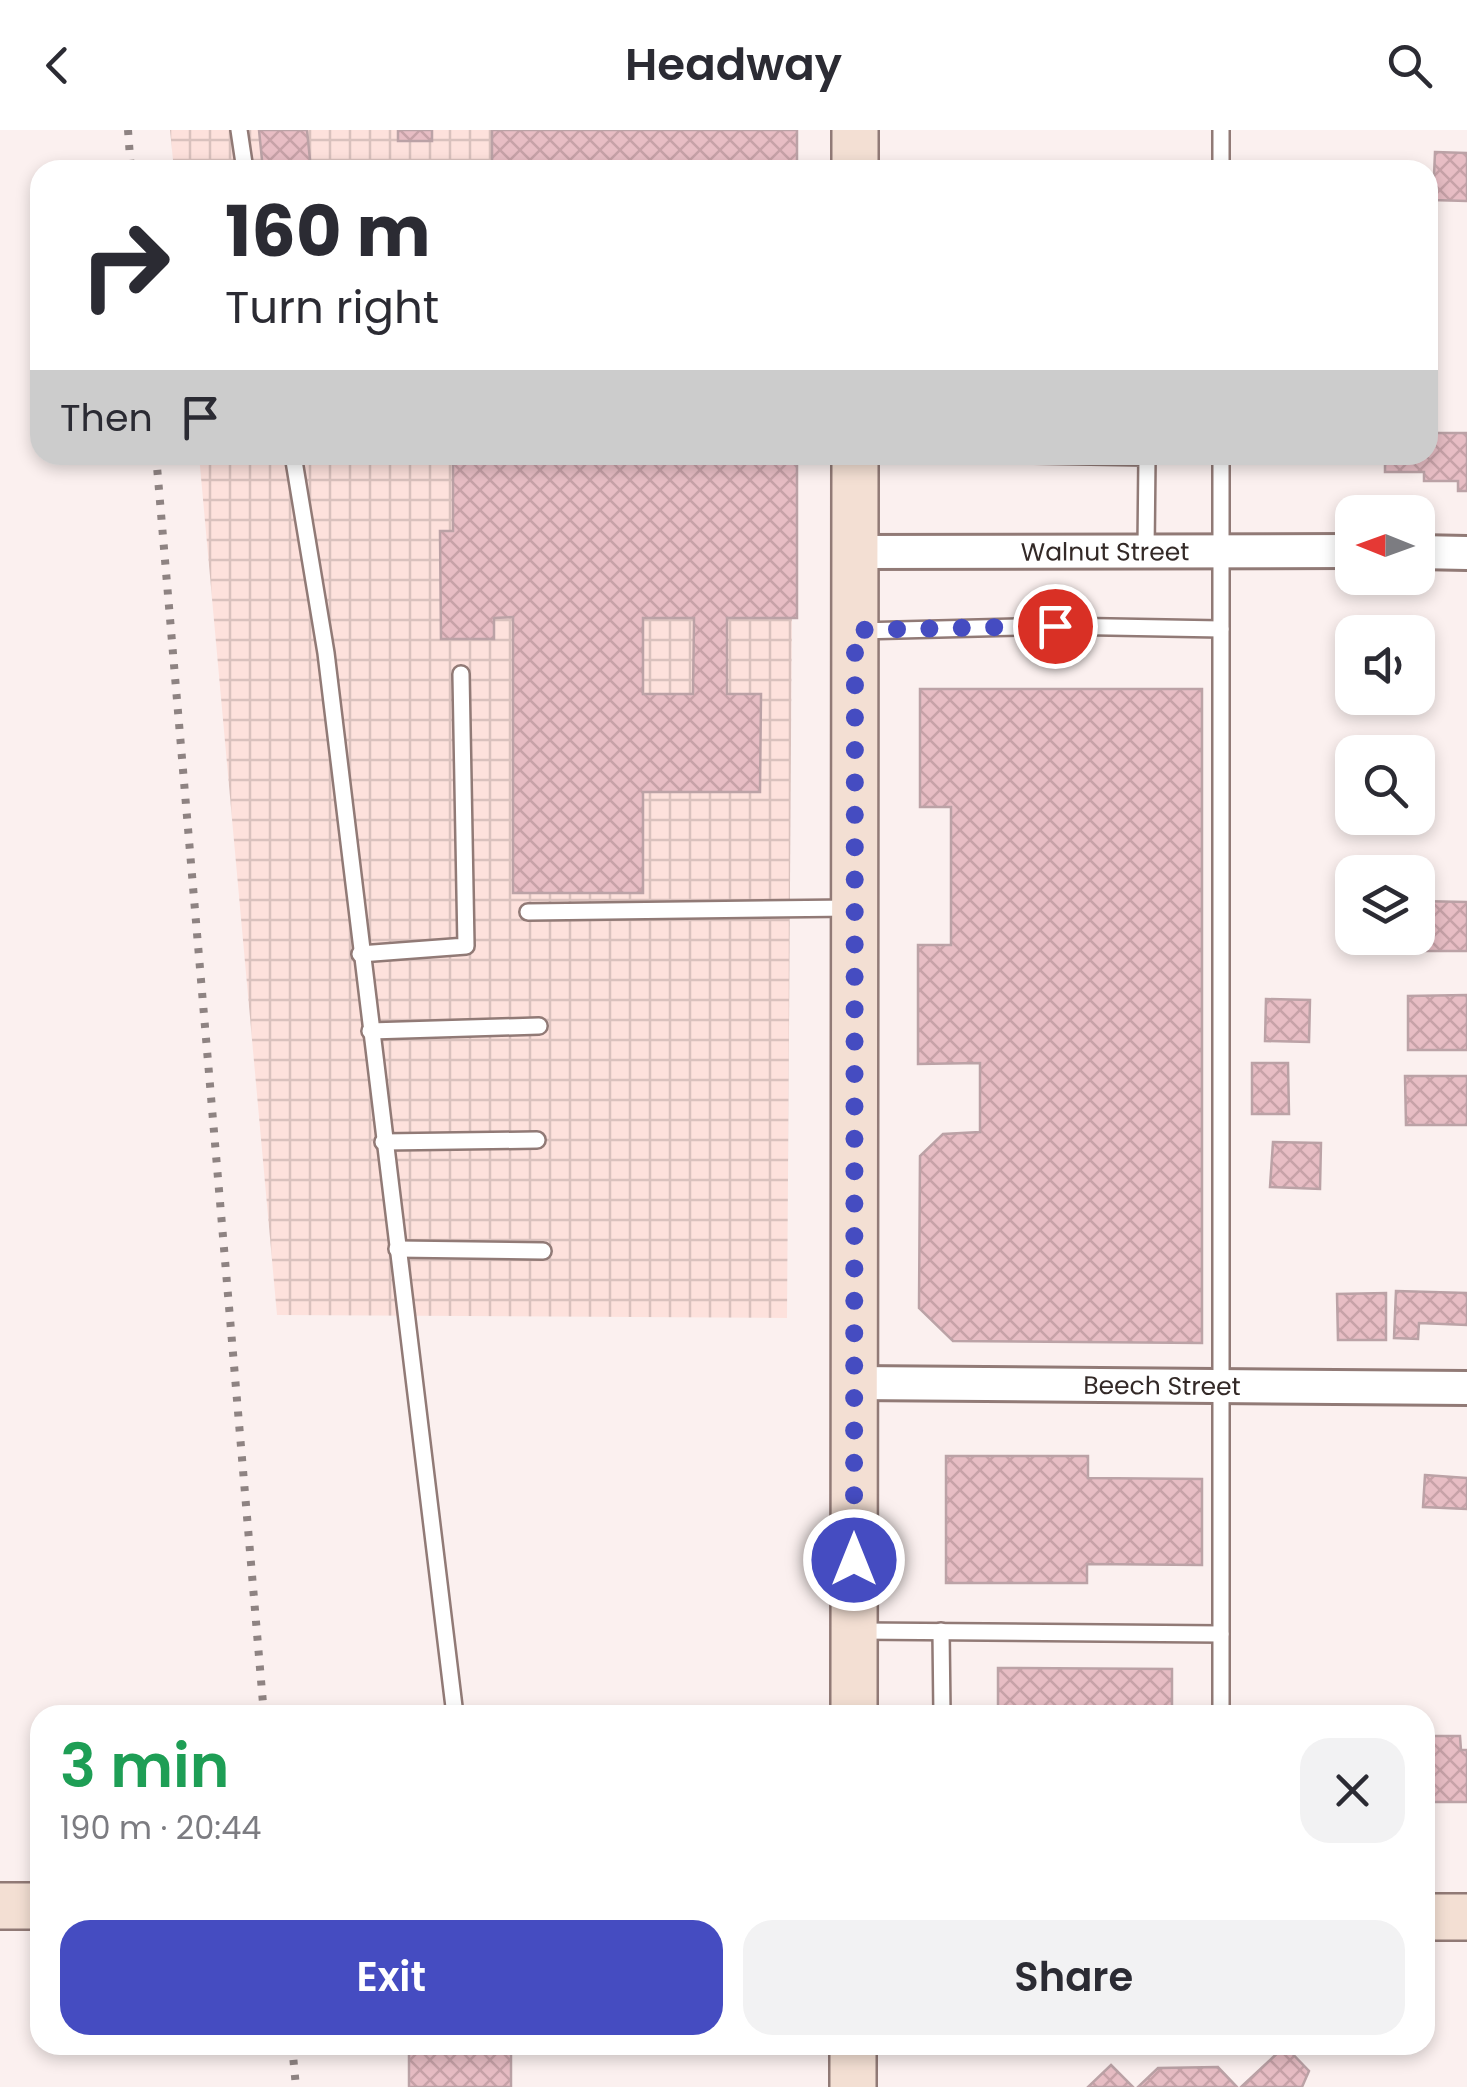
<!DOCTYPE html>
<html lang="en">
<head>
<meta charset="utf-8">
<style>
	:root { --surface:#fff; --page:#f2f2f3; --text:#2b2b33; --muted:#7c7c81; --accent:#454cc1 }
	body { margin:0; font-family:Poppins,sans-serif; background:var(--page); color:var(--text); height:100vh; display:flex; flex-direction:column; font-size:38px; white-space:nowrap }
	* { box-sizing:border-box; margin:0 }
	p { font-size:32px; color:var(--muted) }
	.icon { flex:none; width:55px; height:55px; fill:none; stroke:currentColor; stroke-width:2; stroke-linecap:round; stroke-linejoin:round }
	.map { position:relative; flex:1; overflow:hidden }
	.panel { position:absolute; left:30px; top:1575px; width:1405px; height:350px; display:flex; flex-direction:column; background:var(--surface); border-radius:30px; box-shadow:0 5px 15px #0003 }
	.panel>* { flex:none }
	.banner { position:absolute; left:30px; top:30px; width:1408px; height:305px; border-radius:30px; box-shadow:0 5px 15px #0003; background:#fff; color:var(--text); overflow:hidden }
	.needle { width:65px; rotate:271deg }
	.buttons { position:absolute; left:1335px; top:365px; display:grid; gap:20px }
	.buttons a { display:grid; place-items:center; width:100px; height:100px; border-radius:20px; background:var(--surface); box-shadow:0 5px 15px #0003; font-size:50px }
	.pin { position:absolute; display:grid; place-items:center; width:85px; height:85px; color:#fff; margin:-42px; border:5px solid #fff; border-radius:50%; box-shadow:0 2px 10px #0007 }
	.me { position:absolute; width:110px; margin:-55px; rotate:0deg; stroke-linejoin:round; filter:drop-shadow(0 0 8px #0008) }
	.turn { display:flex; align-items:center; gap:35px; height:210px; padding:0 30px; font-size:45px }
	.turn .icon { width:130px; height:130px; stroke-width:2.5 }
	.turn b { display:block; font-size:70px; line-height:85px }
	.then { display:flex; align-items:center; height:95px; padding:0 30px; background:#0003; gap:20px; font-size:38px }
	.round { display:grid; place-items:center; flex:none; width:105px; height:105px; border-radius:30px; background:var(--page) }
	.summary { display:flex; align-items:center; justify-content:space-between; height:170px; padding:0 30px }
	h1 { font-size:60px; font-weight:600; line-height:75px; color:#1e9e55 }
	.action { display:flex; gap:20px; margin-top:auto; padding:20px 30px }
	.action a { flex:1; height:115px; border-radius:30px; background:var(--accent); color:#fff; font-size:40px; font-weight:600; line-height:115px; text-align:center }
	.action a+a { background:var(--page); color:var(--text) }
	header { display:flex; justify-content:space-between; align-items:center; height:130px; padding:0 30px; background:var(--surface); font-size:45px; font-weight:600 }
	.map>svg:first-child { display:block }
	.industrial { fill:url(#industrial-grid) }
	.building { fill:url(#building-cross-hatch); stroke:#bba2a6; stroke-width:2.5; fill-rule:evenodd }
	.lines { fill:none; stroke-linecap:round; stroke-linejoin:round }
	.lane-casing { stroke:#917a76; stroke-width:20 }
	.street-casing { stroke:#917a76; stroke-width:38 }
	.secondary-casing { stroke:#917a76; stroke-width:50 }
	.lane { stroke:#fff; stroke-width:15 }
	.street { stroke:#fff; stroke-width:32 }
	.secondary { stroke:#f3dfd3; stroke-width:45 }
	.rail { stroke:#8e8382; stroke-width:8; stroke-dasharray:5 10; stroke-linecap:butt }
	.route { stroke:#454cc1; stroke-width:18; stroke-dasharray:0 32.4 }
	.labels { text-anchor:middle; stroke-width:10; stroke-linejoin:round; paint-order:stroke }
	.street-label { font-size:25px; fill:#332927; stroke:#fbf0ef }
</style>
</head>
<body>
<header><svg class="icon" aria-label="back" viewBox="0 0 24 24"><path d="M15 5l-7 7 7 7"/></svg>Headway<svg class="icon" aria-label="search" viewBox="0 0 24 24"><circle cx="10" cy="10" r="6"/><path d="M15 15l6 6"/></svg></header>
<div class="map">
<svg width="1467" height="1957" viewBox="0 0 1467 1957">
	<defs>
		<pattern id="industrial-grid" width="8" height="8" patternUnits="userSpaceOnUse" patternTransform="scale(2.5)"><rect width="8" height="8" fill="#fde1dc"/><path d="M0 4h8M4 0v8" fill="none" stroke="#d9c1bd"/></pattern>
		<pattern id="building-cross-hatch" width="8" height="8" patternUnits="userSpaceOnUse" patternTransform="scale(2.5)"><rect width="8" height="8" fill="#e7bdc4"/><path d="M0 0l8 8M0 8l8-8" fill="none" stroke="#c7a2a8"/></pattern>
	</defs>
	<rect width="100%" height="100%" fill="#fbf0ef"/>
	<g class="industrial">
		<path d="M170 0H795V40H174Z"/>
		<path d="M199 325H793L787 1188 277 1185Z"/>
	</g>
	<g class="building">
		<path d="M259 0H307L311 40H263Z"/>
		<rect x="398" y="0" width="34" height="11"/>
		<rect x="492" y="0" width="305" height="40"/>
		<path d="M1435 22 1467 23V71L1433 70Z"/>
		<path d="M1428 303H1467V361H1458V351H1424V342H1385V325H1428Z"/>
		<path d="M453 325H797V488H727V564H761L760 662H643V763H513V487L494 488V509H441L440 401H453ZM643 488H694L693 564H643Z"/>
		<path d="M920 559H1202V1213L953 1211 919 1178 920 1026 943 1004 980 1002V933L918 934V815H951V677H920Z"/>
		<path d="M1418 771 1467 772V821H1417Z"/>
		<path d="M1467 865V920H1408V866Z"/>
		<path d="M1266 869 1310 870 1309 912 1265 911Z"/>
		<path d="M1252 933H1288L1289 984H1252Z"/>
		<path d="M1405 946H1467V995H1406Z"/>
		<path d="M1273 1012 1321 1013 1320 1059 1270 1057Z"/>
		<path d="M1396 1161 1467 1163V1195L1419 1193 1418 1209 1394 1208Z"/>
		<path d="M1386 1163V1210H1338L1337 1164Z"/>
		<path d="M946 1326H1088V1348L1202 1349V1435L1087 1434V1453H946Z"/>
		<path d="M1425 1345 1467 1348V1379L1423 1377Z"/>
		<path d="M998 1538 1172 1539V1585H998Z"/>
		<path d="M1431 1606H1460L1461 1620H1467V1672H1431Z"/>
		<rect x="409" y="1915" width="102" height="42"/>
		<path d="M1285 1916 1309 1941 1302 1957H1241Z"/>
		<path d="M1111 1935 1133 1957H1088Z"/>
		<path d="M1218 1937 1237 1957H1138L1158 1938Z"/>
	</g>
	<g class="lines">
		<defs>
			<g id="lane">
				<path d="M239 0 245 40"/>
				<path d="M1221 40V0"/>
				<path d="M293 325 326 523 455 1585"/>
				<path d="M1034 325 1147 327 1146 420"/>
				<path d="M1221 325V1585"/>
				<path d="M859 501 1055 496 1221 499"/>
				<path d="M528 782 851 778"/>
				<path d="M360 824 466 816 461 544"/>
				<path d="M370 901 539 896"/>
				<path d="M383 1012 537 1010"/>
				<path d="M397 1119 543 1121"/>
				<path d="M858 1501 1221 1504"/>
				<path d="M941 1501 942 1585"/>
			</g>
			<g id="street">
				<path id="s1" d="M855 422 1352 421"/>
				<path d="M1418 422 1467 423"/>
				<path id="s2" d="M854 1253 1467 1258"/>
			</g>
			<g id="secondary">
				<path d="M855 0V40"/>
				<path d="M854 1585 855 325"/>
				<path d="M0 1776H40"/>
				<path d="M1425 1787H1467"/>
				<path d="M853 1915V1957"/>
			</g>
		</defs>
		<use href="#lane" class="lane-casing"/>
		<use href="#street" class="street-casing"/>
		<use href="#secondary" class="secondary-casing"/>
		<use href="#lane" class="lane"/>
		<use href="#street" class="street"/>
		<use href="#secondary" class="secondary"/>
		<g class="rail">
			<path d="M128 0 131 40"/>
			<path d="M156 325 264 1585"/>
			<path d="M292 1915 296 1957"/>
		</g>
	</g>
	<g class="lines">
		<path class="route" d="M854 1430 855 500 1055 496"/>
	</g>
	<g class="labels">
		<g class="street-label">
			<text dy="9" stroke="none"><textPath href="#s1" startOffset="250">Walnut Street</textPath></text>
			<text dy="9" stroke="none"><textPath href="#s2" startOffset="308">Beech Street</textPath></text>
		</g>
	</g>
</svg>
<div class="buttons">
<a><svg class="needle" viewBox="-14 -14 28 28"><path d="M0-13l5 13h-10z" fill="#e53935"/><path d="M0 13l5-13h-10z" fill="#7c7c81"/></svg></a>
<a><svg class="icon" aria-label="sound" viewBox="0 0 24 24"><path d="M4 9h4l5-4v14l-5-4H4zM17 9q2 3 0 6"/></svg></a>
<a><svg class="icon" aria-label="search" viewBox="0 0 24 24"><circle cx="10" cy="10" r="6"/><path d="M15 15l6 6"/></svg></a>
<a><svg class="icon" aria-label="layers" viewBox="0 0 24 24"><path d="M12 4l9 5-9 5-9-5zM3 14l9 5 9-5"/></svg></a>
</div>
<div class="pin" style="left:1055px;top:496px;background:#d93025"><svg class="icon" aria-label="arrive" viewBox="0 0 24 24"><path d="M6 21V4h12l-3 4 3 4H6"/></svg></div>
<svg class="me" style="left:854px;top:1430px" viewBox="-20 -20 40 40"><circle r="17" fill="#454cc1" stroke="#fff" stroke-width="3"/><path d="M0-11L8 9 0 5-8 9z" fill="#fff"/></svg>
<div class="banner">
<div class="turn"><svg class="icon" aria-label="right" viewBox="0 0 24 24"><path d="M7 20v-9h11M14 6l5 5-5 5"/></svg><div><b>160 m</b>Turn right</div></div>
<div class="then">Then<svg class="icon" aria-label="arrive" viewBox="0 0 24 24"><path d="M6 21V4h12l-3 4 3 4H6"/></svg></div>
</div>
<section class="panel">
<div class="summary"><div><h1>3 min</h1><p>190 m · 20:44</p></div><a class="round"><svg class="icon" aria-label="close" viewBox="0 0 24 24"><path d="M6 6l12 12M18 6L6 18"/></svg></a></div>
<div class="action"><a>Exit</a><a>Share</a></div>
</section>
</div>
</body>
</html>
